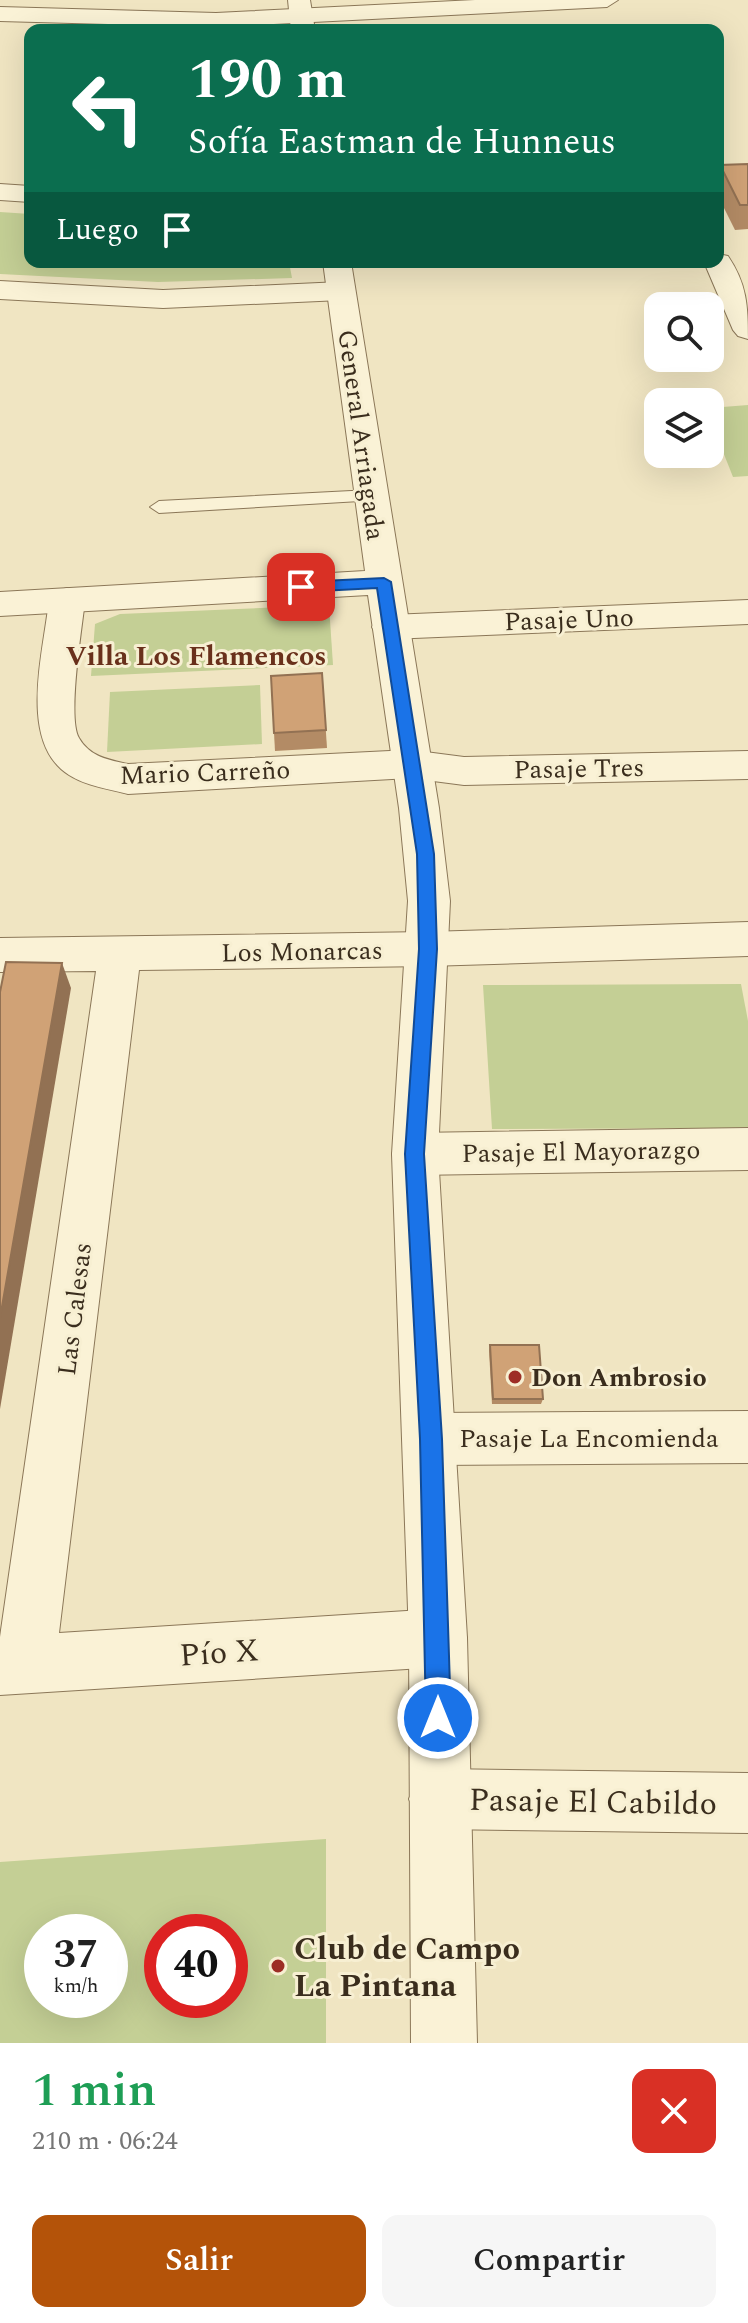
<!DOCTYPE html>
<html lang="es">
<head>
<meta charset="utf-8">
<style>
	:root { --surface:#fff; --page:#f6f6f6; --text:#222; --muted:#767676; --accent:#b45309 }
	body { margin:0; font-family:Spectral,serif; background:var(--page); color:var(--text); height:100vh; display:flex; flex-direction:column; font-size:30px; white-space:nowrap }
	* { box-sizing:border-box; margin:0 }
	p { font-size:26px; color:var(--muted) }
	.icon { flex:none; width:44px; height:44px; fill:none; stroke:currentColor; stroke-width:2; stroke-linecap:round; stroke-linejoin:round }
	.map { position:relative; height:2043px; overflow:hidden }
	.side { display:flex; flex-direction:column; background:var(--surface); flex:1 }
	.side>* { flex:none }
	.guide { position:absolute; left:24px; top:24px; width:700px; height:244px; border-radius:16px; box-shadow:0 8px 32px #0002; background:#0b6e4f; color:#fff; overflow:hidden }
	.controls { position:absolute; left:644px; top:292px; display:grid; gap:16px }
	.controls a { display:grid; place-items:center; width:80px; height:80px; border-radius:16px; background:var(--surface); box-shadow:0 8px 32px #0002; font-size:40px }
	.speed { position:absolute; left:24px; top:1914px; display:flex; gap:16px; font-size:40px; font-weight:700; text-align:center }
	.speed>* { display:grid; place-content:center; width:104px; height:104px; border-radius:50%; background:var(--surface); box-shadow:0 8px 32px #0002; line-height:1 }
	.speed small { font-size:20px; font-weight:400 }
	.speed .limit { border:12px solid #d22; background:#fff; color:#111 }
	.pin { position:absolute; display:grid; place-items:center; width:68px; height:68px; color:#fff; margin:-34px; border-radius:16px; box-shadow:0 4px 12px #0006 }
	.me { position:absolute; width:88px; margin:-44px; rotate:0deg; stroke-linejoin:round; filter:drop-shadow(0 0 6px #0008) }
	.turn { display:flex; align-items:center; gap:28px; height:168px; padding:0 32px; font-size:36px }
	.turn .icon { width:104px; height:104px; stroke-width:2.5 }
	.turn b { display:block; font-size:56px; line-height:68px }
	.then { display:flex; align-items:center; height:76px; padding:0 32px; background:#0003; gap:16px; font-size:30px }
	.round { display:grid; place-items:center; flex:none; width:84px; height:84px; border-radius:16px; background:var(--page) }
	.summary { display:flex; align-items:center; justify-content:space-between; height:136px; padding:0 32px }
	h1 { font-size:48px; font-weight:600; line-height:60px; color:#1e9e55 }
	.cta { display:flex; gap:16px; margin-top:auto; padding:16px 32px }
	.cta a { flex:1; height:92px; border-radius:16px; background:var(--accent); color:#fff; font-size:32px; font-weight:600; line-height:92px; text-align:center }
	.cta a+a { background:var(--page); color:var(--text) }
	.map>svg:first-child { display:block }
	.green { fill:#c4cf95; fill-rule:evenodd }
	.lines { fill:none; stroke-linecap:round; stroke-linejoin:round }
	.service-casing { stroke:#8b7758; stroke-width:2 }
	.minor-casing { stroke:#8b7758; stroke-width:2 }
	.tertiary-casing { stroke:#8b7758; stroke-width:2 }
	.service { fill:#faf2d6; fill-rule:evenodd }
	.minor { fill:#faf2d6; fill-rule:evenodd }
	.tertiary { fill:#faf2d6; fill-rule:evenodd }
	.wall { fill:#b38b65 }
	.shaded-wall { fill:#927153 }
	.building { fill:#d0a276; stroke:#927153; stroke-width:2 }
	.route { fill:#1a73e8; stroke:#114b97; stroke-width:2 }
	.poi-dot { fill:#9d2d25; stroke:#f7efd2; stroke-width:3 }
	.labels { text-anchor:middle; stroke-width:6; stroke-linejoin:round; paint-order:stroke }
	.street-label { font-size:26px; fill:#3a2d1d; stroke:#f7efd2 }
	.poi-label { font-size:26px; font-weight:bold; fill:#3a2d1d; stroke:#f7efd2; text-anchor:start }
	.neighbourhood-label { font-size:28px; font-weight:bold; fill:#69301b; stroke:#f7efd2 }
	.near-street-label { font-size:32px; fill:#3a2d1d; stroke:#f7efd2 }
	.near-poi-label { font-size:32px; font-weight:bold; fill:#3a2d1d; stroke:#f7efd2; text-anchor:start }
</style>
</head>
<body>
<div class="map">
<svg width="748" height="2043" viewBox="0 0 748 2043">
	<rect width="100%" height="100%" fill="#f0e5c2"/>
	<g class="green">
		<path d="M0 212 30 214V262H289L292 278 158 282 0 274Z"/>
		<path d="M748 405V476L733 477 710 419V408Z"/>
		<path d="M329 605 333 665 91 676 95 624 120 614Z"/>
		<path d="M260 685 262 744 107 752 110 692Z"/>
		<path d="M741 984 748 1021V1128L492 1129 483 985Z"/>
		<path d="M326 1839V2043H0V1862ZM110 1932V2000H42V1932ZM230 1932V2000H162V1932Z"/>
	</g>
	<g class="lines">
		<defs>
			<path id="service" d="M371 490 380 496 377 500 159 513 150 507 159 501Z"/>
			<g id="minor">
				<path d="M475 0H618L607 7 216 27 0 21V7L216 13Z"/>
				<path d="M0 184 30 186V202L0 200Z"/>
				<path d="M718 254 728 256C747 284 748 306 748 339L738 336 733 330 704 262H718Z"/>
				<path d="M0 281 163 290 341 282 351 285 355 291 351 297 341 300 163 308 0 299Z"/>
				<path d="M67 588 79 592 85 600C82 628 67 718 79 738 90 757 109 760 128 764L410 750 464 757 748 751V779L464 785 410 778 128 794C109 789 86 786 69 775 17 742 44 651 49 600L55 592Z"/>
				<path d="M748 600V624L390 639 377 636 372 627 377 618 390 615Z"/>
				<path d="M748 922V956L428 966 139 970 59 1633 438 1609 458 1618 467 1638 458 1658 438 1667 0 1695V1637L96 971 0 972V938L428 932Z"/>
				<path d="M748 1128V1170L415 1175 398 1169 392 1154 398 1139 415 1133Z"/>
				<path d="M748 1411V1463L431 1465 412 1458 405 1439 412 1420 431 1413Z"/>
				<path d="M439 1769 748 1773V1833L439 1829 418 1820 409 1799 418 1778Z"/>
			</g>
			<g id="tertiary">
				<path d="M288 0H310L315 30H291Z"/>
				<path d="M323 262H351L439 808 450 901 438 1154 467 1638 477 2043H411L409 1638 392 1154 408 901 399 808 368 595 0 616V592L365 571Z"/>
			</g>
		</defs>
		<use href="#service" class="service-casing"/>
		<use href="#minor" class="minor-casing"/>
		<use href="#tertiary" class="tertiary-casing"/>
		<use href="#service" class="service"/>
		<use href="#minor" class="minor"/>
		<use href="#tertiary" class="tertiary"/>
	</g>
	<g class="wall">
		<path d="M748 164V229L735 230 718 196V176L720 165Z"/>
		<path d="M322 673 327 748 275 751 274 733Z"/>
		<path d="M490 1345 543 1399 541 1404H492L489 1350Z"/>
	</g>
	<path class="shaded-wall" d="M62 963 71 988 0 1409V1318Z"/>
	<g class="building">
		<path d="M748 164V205H740L720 165Z"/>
		<path d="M322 673 326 730 274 733 271 676Z"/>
		<path d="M6 962 62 963 0 1318V992Z"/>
		<path d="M490 1345H539L543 1399H493Z"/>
	</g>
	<path class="route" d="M384 578 391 582 434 854 437 949 424 1154 442 1439 451 1718 447 1727 438 1730 430 1727 426 1718 420 1439 405 1154 419 949 417 854 377 588 301 592 294 587 301 582Z"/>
	<g class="poi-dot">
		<circle cx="515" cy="1377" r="8"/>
		<circle cx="278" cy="1966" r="8"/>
	</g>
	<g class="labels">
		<g class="street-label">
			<text transform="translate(362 435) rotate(82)" y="9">General Arriagada</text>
			<text transform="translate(569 619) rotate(-2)" y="9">Pasaje Uno</text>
			<text transform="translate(579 768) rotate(-1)" y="9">Pasaje Tres</text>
			<text transform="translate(205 772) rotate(-2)" y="9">Mario Carreño</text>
			<text transform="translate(302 951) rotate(-1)" y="9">Los Monarcas</text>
			<text transform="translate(581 1151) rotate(-1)" y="9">Pasaje El Mayorazgo</text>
			<text transform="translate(74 1309) rotate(-83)" y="9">Las Calesas</text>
			<text x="589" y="1447">Pasaje La Encomienda</text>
		</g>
		<g class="poi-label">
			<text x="531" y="1386">Don Ambrosio</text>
		</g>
		<g class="neighbourhood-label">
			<text x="196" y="665">Villa Los Flamencos</text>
		</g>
		<g class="near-street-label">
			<text transform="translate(219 1652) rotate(-4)" y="11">Pío X</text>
			<text transform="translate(593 1801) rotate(1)" y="11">Pasaje El Cabildo</text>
		</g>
		<g class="near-poi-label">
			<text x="294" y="1959">Club de Campo<tspan x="294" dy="37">La Pintana</tspan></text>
		</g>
	</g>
</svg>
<div class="controls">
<a><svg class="icon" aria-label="search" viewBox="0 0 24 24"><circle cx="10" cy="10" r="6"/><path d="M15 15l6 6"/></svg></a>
<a><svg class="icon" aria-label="layers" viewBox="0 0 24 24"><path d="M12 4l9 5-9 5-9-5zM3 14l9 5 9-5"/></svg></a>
</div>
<div class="speed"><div>37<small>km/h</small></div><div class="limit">40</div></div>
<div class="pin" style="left:301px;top:587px;background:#d93025"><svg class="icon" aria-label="arrive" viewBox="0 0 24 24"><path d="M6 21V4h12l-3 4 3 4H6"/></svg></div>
<svg class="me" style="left:438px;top:1718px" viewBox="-20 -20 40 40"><circle r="17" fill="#1a73e8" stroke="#fff" stroke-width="3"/><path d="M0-11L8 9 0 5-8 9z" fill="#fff"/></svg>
<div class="guide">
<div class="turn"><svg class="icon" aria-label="left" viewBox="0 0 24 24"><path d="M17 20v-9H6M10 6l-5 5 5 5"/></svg><div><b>190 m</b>Sofía Eastman de Hunneus</div></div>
<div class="then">Luego<svg class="icon" aria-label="arrive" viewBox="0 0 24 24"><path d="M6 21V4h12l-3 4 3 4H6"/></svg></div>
</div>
</div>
<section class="side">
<div class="summary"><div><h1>1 min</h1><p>210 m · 06:24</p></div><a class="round" style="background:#d93025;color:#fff"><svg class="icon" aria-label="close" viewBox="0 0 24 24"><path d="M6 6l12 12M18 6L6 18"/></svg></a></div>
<div class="cta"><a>Salir</a><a>Compartir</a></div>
</section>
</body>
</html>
